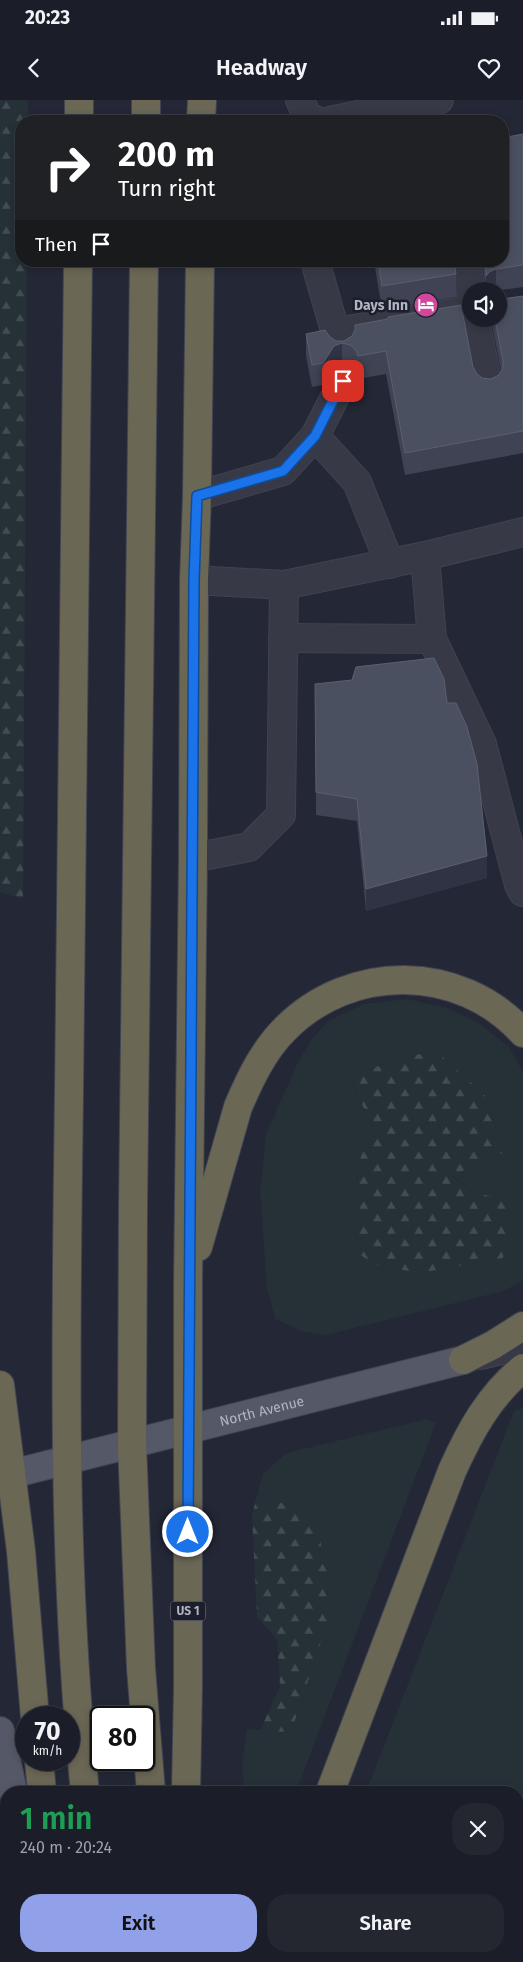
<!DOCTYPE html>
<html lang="en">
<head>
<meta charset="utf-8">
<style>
	:root { --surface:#1b1d28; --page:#242630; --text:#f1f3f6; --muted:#a0a2a8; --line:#393b45; --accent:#90a0e9 }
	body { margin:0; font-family:"Fira Sans",sans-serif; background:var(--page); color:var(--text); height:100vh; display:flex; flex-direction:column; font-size:19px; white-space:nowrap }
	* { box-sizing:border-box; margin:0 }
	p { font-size:16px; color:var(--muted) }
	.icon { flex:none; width:28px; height:28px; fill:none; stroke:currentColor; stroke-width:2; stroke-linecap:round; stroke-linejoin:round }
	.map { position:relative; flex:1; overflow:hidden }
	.side { position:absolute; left:0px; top:1686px; width:524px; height:176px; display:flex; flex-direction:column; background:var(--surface); border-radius:20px 20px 0 0; box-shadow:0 2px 8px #0003,0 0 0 1px var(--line) }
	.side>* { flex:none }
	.guide { position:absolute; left:15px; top:15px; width:494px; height:152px; border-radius:20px; box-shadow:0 2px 8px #0003,0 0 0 1px var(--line); background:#202124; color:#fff; overflow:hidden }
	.tools { position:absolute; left:462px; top:182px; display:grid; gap:10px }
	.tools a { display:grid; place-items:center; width:45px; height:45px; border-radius:50%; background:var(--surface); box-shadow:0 2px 8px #0003,0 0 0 1px var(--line); font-size:25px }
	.speed { position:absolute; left:15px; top:1606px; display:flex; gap:10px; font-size:25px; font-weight:700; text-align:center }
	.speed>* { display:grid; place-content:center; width:65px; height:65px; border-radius:50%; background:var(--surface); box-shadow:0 2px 8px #0003,0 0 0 1px var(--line); line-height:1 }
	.speed small { font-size:12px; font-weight:400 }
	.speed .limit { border:2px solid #111; border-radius:8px; background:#fff; color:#111 }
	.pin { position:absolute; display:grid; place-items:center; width:42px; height:42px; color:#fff; margin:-21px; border-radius:10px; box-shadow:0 2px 8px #0006 }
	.me { position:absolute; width:55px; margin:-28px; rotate:0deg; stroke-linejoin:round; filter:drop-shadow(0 0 4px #0008) }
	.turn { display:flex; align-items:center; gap:18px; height:105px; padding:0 20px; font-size:22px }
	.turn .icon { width:65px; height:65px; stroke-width:2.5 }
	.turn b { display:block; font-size:35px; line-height:42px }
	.then { display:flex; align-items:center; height:48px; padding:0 20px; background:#0003; gap:10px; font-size:19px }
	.round { display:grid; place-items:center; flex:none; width:52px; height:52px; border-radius:20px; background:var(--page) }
	.summary { display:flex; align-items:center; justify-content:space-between; height:85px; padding:0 20px }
	h1 { font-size:30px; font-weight:600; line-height:38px; color:#1e9e55 }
	.action { display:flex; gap:10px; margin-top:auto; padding:10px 20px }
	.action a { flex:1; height:58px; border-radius:20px; background:var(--accent); color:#111; font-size:20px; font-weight:600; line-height:58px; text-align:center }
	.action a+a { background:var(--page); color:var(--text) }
	.status { display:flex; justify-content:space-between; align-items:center; height:35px; padding:0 25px; background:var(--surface); direction:ltr }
	.status svg { height:14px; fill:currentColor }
	header { display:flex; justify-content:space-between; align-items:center; height:65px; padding:0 20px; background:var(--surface); font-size:22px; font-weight:600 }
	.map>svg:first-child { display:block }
	.green { fill:#253136; fill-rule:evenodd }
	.forest { fill:url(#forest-firs) }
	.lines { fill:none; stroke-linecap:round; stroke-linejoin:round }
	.minor-casing { stroke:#40434f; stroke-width:30 }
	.major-casing { stroke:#40434f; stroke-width:30 }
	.highway-casing { stroke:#414451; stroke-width:30 }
	.minor { stroke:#373a46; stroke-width:28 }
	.major { stroke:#555866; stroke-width:28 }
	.highway { stroke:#6b6755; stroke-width:28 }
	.wall { fill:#3f4354 }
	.shaded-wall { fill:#2f3343 }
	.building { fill:#4b5060; stroke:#5b5f6f }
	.route-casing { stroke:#114b97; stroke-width:12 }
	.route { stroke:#1a73e8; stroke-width:9 }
	.labels { text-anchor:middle; stroke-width:5; stroke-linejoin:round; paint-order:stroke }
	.shield { fill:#1c1f2b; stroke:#848795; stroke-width:1 }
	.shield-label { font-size:12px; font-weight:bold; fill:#b1b4c2 }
	.poi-label { font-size:14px; font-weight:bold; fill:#b1b4c2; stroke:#1c1f2b; text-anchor:end }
	.street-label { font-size:14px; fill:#b1b4c2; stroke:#1c1f2b }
</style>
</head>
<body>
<div class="status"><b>20:23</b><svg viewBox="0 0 49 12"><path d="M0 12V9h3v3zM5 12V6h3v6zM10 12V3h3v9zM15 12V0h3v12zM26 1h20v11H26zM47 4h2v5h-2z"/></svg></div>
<header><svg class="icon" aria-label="back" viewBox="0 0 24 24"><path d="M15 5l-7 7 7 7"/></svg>Headway<svg class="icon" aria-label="heart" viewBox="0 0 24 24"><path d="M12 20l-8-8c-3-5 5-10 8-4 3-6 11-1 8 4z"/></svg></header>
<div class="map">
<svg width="523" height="1862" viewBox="0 0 523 1862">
	<defs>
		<pattern id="forest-firs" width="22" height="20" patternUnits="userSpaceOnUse" patternTransform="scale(1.25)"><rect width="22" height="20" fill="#253136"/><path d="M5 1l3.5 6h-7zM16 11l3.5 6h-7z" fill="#424c51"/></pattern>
	</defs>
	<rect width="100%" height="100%" fill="#242735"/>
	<g class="green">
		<path d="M407 899 448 908 479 923 509 947 523 972V1179L520 1183 500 1192 326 1235 301 1231 275 1219 267 1188 260 1092 266 1034 298 962 312 939 328 921 364 904ZM435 950 488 998 502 1053 452 1075 474 1093 511 1100 356 1092 361 1054 376 1034 349 978 387 963Z"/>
		<path d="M523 1308V1725L518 1726V1692H366L514 1311Z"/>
		<path d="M427 1319 436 1323 296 1692H244L242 1663 247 1629 291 1632 312 1413 257 1395 263 1374 286 1353Z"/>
		<path d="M301 1856H337L336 1862H298Z"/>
	</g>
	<g class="forest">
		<path d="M0 0H28V21H21V161H27L23 799 0 792Z"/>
		<path d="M435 950 488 998 502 1053 452 1076 474 1093 511 1100 503 1158 419 1173 373 1164 357 1152 356 1092 361 1054 376 1034 349 977 387 963Z"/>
		<path d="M257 1395 312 1413 336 1496 291 1632 260 1631 280 1586 277 1540 257 1517 252 1416Z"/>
	</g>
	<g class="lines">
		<defs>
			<g id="minor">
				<path d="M300 0 307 16 317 21"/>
				<path d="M330 21 401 6 439 0"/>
				<path d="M315 161 340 248"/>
				<path d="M466 161 471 194"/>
				<path d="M475 219 488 286"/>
				<path d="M335 232 471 210"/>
				<path d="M315 336 357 382 390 464"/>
				<path d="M197 396 283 371 315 336 343 281"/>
				<path d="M425 456 523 432"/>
				<path d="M283 538 432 539 425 456 284 485"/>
				<path d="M432 539 482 644 519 785 523 792"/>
				<path d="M193 758 249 747 281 715 284 485 194 480"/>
				<path d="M481 1255 523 1245"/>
			</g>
			<g id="major">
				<path id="s1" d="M0 1377 463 1260"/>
				<path d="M0 1631 13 1692"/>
			</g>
			<g id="highway">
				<path d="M79 21V0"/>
				<path d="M146 21V0"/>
				<path d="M201 21 202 0"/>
				<path d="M78 161C75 438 72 715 69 993 66 1226 61 1460 85 1692"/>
				<path d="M144 161 133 1109 132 1344 141 1568 151 1692"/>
				<path d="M198 1147 238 1007C250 979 263 951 285 929 350 863 460 863 523 933"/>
				<path d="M463 1260 493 1245 523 1226"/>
				<path d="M0 1285 21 1451 35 1618"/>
				<path d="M39 1660 42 1692"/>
				<path d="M186 1692 188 1588V1182L193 758 194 480 197 396 200 161"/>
				<path d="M330 1692 452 1371C470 1331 489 1296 523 1268"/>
				<path d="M61 1856 62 1862"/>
				<path d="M107 1856 108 1862"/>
				<path d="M184 1856 185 1862"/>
				<path d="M265 1862 267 1856"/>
			</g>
		</defs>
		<use href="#minor" class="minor-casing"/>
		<use href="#major" class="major-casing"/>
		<use href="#highway" class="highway-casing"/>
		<use href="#minor" class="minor"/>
		<use href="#major" class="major"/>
		<use href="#highway" class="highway"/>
	</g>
	<g class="wall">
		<path d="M523 34V187L495 191H486L482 161H502Z"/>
		<path d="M374 161H454L456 174V197L382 209Z"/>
		<path d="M523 196V353L405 375 386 274 358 279 356 272 350 267 342 265 334 268 323 285 312 287 306 256V234L330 237 336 241 473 267 477 274 482 278 491 279 499 275 501 271 491 219H499L502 199Z"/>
		<path d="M315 584 447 603 487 778 366 811 357 721 316 715Z"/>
	</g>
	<g class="shaded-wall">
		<path d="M496 169V191H486V176L489 172Z"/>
		<path d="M342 243V265L334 268 323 285V263L334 246Z"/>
		<path d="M487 756V778L366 811V789Z"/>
	</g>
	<g class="building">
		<path d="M523 34V165L496 169 489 172 486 176V170L485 161H502V38Z"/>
		<path d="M378 161H454L456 174 382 186Z"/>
		<path d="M523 196V331L405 353 386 251 358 256 356 250 350 245 342 243 334 246 323 263 312 265 306 234 325 230 330 237 336 241H344L352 236 355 230V225L388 219V217L461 205 473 267 477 274 482 278 491 279 499 275 503 268V261L495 219H499V199H502Z"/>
		<path d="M434 558 444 579 447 603H456L467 627 477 664 487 756 366 789 357 699 316 692 315 584 352 580 356 567Z"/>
		<path d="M0 1850 3 1862H0Z"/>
	</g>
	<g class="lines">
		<defs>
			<path id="route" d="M188 1432 194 480 197 396 283 371 315 336 343 281"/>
		</defs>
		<use href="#route" class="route-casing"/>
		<use href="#route" class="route"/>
	</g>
	<defs>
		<symbol id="hotel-disc" viewBox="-11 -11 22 22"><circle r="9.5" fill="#d1479c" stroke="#1c1f2b"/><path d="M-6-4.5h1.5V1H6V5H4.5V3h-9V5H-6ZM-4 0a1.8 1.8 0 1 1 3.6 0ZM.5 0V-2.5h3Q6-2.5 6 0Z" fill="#fff"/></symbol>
	</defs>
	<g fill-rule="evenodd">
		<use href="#hotel-disc" x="412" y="191" width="28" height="28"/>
	</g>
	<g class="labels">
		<rect class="shield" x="170.5" y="1501.5" width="35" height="19" rx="4"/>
		<g class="shield-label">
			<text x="188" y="1515">US 1</text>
		</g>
		<g class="poi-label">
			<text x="408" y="210">Days Inn</text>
		</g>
		<g class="street-label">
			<text dy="5" stroke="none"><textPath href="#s1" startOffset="270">North Avenue</textPath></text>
		</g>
	</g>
</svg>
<div class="tools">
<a><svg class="icon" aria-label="sound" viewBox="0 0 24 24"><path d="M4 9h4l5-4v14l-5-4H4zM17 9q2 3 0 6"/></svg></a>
</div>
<div class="speed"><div>70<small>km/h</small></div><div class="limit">80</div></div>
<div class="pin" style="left:343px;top:281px;background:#d93025"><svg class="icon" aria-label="arrive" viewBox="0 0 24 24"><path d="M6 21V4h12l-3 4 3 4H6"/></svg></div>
<svg class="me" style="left:188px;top:1432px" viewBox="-20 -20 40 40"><circle r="17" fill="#1a73e8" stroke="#fff" stroke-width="3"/><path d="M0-11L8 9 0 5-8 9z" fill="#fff"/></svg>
<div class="guide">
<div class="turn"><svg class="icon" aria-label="right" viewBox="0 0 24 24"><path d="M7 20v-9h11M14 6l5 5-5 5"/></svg><div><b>200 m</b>Turn right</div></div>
<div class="then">Then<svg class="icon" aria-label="arrive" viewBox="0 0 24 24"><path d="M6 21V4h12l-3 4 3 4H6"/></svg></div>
</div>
<section class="side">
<div class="summary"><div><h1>1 min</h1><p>240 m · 20:24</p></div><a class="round"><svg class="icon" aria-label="close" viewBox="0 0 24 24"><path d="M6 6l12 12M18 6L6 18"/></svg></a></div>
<div class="action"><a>Exit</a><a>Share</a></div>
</section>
</div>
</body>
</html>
